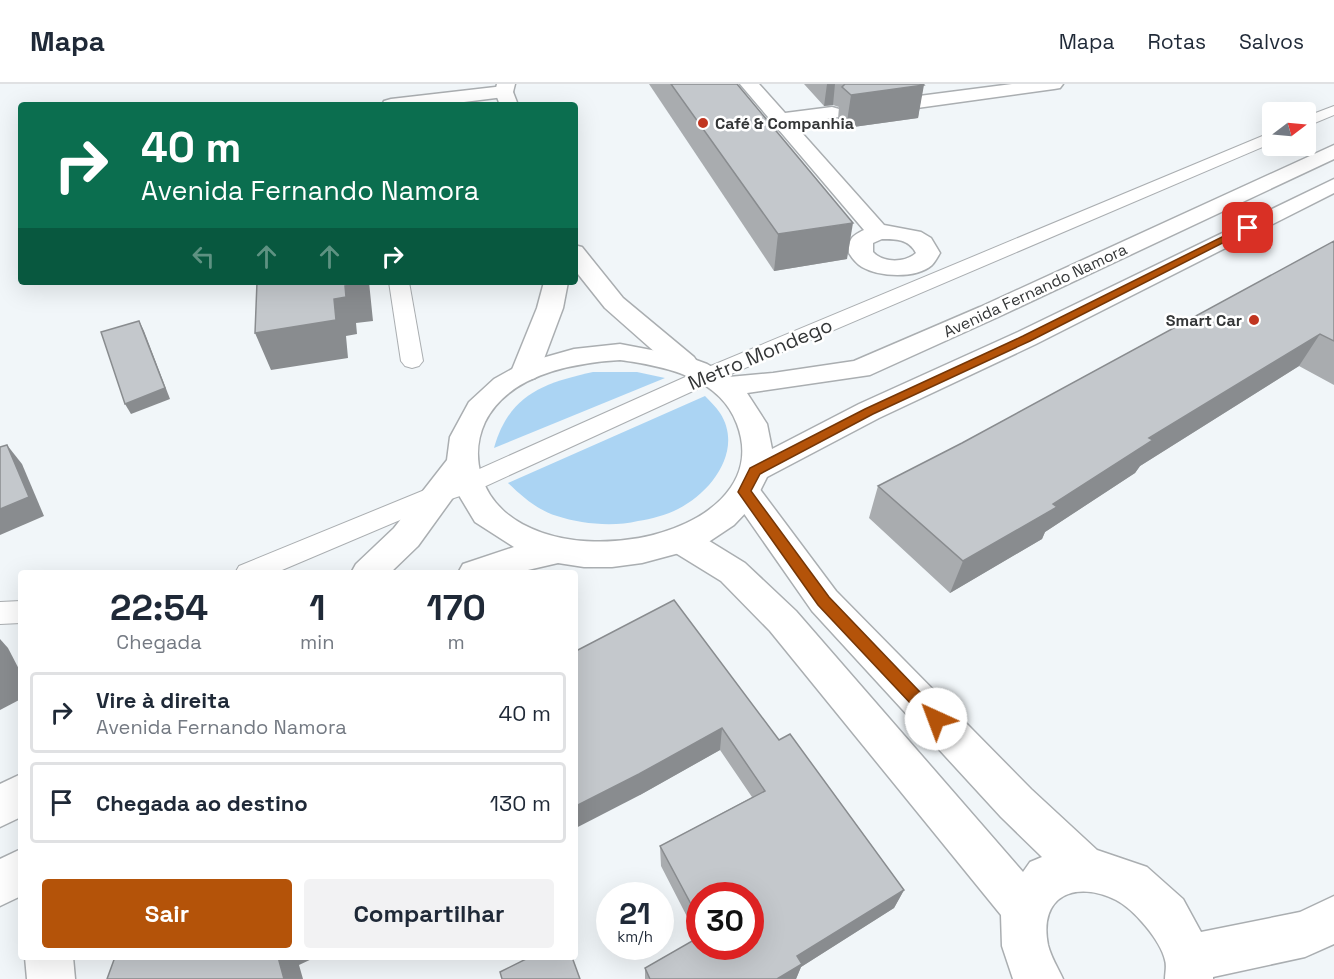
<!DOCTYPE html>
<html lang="pt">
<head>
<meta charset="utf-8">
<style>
	:root { --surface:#fff; --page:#f2f2f3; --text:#1f2937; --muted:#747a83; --line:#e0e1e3; --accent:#b45309 }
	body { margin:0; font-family:"Space Grotesk",sans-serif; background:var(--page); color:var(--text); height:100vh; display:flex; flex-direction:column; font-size:22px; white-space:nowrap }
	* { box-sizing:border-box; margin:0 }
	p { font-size:20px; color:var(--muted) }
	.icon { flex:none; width:33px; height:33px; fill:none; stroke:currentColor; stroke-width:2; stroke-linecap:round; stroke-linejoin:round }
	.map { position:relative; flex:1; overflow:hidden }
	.panel { position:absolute; left:18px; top:486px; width:560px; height:390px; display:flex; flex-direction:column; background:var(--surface); border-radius:6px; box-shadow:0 6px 24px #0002 }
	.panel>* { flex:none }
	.banner { position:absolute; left:18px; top:18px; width:560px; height:183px; border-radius:6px; box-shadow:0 6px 24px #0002; background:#0b6e4f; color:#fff; overflow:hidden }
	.needle { width:39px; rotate:74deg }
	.fabs { position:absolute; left:1262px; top:18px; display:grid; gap:12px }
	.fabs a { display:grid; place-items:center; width:54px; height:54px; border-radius:6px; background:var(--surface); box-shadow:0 6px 24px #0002; font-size:30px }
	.speed { position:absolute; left:596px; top:798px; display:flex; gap:12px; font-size:30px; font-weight:700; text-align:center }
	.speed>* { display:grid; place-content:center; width:78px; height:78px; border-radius:50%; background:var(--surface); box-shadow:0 6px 24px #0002; line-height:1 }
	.speed small { font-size:15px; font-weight:400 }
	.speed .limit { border:9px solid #d22; background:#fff; color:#111 }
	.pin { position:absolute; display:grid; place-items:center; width:51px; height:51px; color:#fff; margin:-26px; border-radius:12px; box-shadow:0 3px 9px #0006 }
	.me { position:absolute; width:66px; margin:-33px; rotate:317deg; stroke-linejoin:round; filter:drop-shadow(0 0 4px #0008) }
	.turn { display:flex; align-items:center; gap:21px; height:126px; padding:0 24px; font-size:27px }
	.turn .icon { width:78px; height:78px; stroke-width:2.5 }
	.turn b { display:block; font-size:42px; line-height:51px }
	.lanes { display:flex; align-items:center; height:57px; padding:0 24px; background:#0003; justify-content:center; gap:30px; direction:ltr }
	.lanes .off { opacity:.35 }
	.eta { display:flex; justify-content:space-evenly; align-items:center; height:102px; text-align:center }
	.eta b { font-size:36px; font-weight:700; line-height:42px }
	.cta { display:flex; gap:12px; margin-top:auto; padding:12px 24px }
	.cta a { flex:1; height:69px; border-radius:6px; background:var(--accent); color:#fff; font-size:24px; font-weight:700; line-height:69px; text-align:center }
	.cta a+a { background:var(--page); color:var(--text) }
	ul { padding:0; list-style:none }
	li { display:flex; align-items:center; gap:18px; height:81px; margin:0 12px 9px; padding:0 12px; border:3px solid var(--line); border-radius:6px }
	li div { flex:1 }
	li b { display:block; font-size:22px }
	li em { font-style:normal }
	header { display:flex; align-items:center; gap:36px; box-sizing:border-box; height:84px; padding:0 30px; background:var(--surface); border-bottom:2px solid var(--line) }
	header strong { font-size:28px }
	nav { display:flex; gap:33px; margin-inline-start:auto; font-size:21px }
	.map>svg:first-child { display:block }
	.green { fill:#abd4f3 }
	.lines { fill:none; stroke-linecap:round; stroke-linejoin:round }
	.lane-casing { stroke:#aaaeb1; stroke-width:2 }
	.street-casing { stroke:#aaaeb1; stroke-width:3 }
	.secondary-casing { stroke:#aaaeb1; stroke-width:3 }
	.primary-casing { stroke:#aaaeb1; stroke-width:3 }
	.lane { fill:#fff; fill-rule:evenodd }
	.street { fill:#fff; fill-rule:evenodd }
	.secondary { fill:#fff; fill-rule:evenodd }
	.primary { fill:#fff; fill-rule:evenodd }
	.wall { fill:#a9acaf; fill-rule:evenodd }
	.shaded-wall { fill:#898c8f }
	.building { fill:#c4c8cc; stroke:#898c8f; stroke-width:1.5 }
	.route { fill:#b45309; stroke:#753606; stroke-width:1.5 }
	.poi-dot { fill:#c13520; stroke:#fff; stroke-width:2 }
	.labels { text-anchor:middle; stroke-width:5; stroke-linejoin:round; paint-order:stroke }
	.far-poi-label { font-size:16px; font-weight:bold; fill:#343637; stroke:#fff; text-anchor:start }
	.far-street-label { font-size:16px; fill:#343637; stroke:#fff }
	.street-label { font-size:20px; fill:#343637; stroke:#fff }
</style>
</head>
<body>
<header>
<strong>Mapa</strong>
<nav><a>Mapa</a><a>Rotas</a><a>Salvos</a></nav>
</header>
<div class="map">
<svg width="1334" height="895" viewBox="0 0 1334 895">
	<rect width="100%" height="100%" fill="#f1f6f9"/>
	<g class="green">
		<path d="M593 288H637L665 294 494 364C509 311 543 299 593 288Z"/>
		<path d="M705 312C710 317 716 323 720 329 744 366 711 409 678 425 666 431 651 435 638 437 613 443 581 440 557 432 537 426 523 413 508 399Z"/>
	</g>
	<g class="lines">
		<defs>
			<g id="lane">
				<path d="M1334 22V31L1305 43V33Z"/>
				<path d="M1272 48V59L717 296 475 407 445 417 275 489H235L239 482 427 405 457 395 701 286Z"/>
				<path d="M389 198H409L423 277 419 282 412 284 405 282 401 277Z"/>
				<path d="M21 517V539L0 540V518Z"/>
			</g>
			<g id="street">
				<path d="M740 0H759L785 29 832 23 839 25 842 29 839 33 794 40 884 141 921 148 931 154 940 169C938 172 935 178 932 181 916 195 879 193 862 183 857 180 852 174 849 169 849 155 851 152 864 146ZM882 155C896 155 909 155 916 169 905 179 883 179 873 168V159Z"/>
				<path d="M1012 0H1063L1060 4 1054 5 888 28 881 26 879 22 881 18 888 16Z"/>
				<path d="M504 2 511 4 513 8 511 12 440 21H382L384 17 391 15Z"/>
				<path d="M745 397 756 400 836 507 1031 705 1097 766 1147 783 1183 815 1201 848 1300 828 1334 812V860L1305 873 1213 893V895H1165C1165 889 1167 882 1165 876 1161 857 1134 825 1116 816 1076 796 1038 811 1048 861 1051 873 1058 884 1063 895H1013L1002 862 1001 831 770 547 721 497 669 465 664 456 669 447 681 444 693 447 745 479 796 527 1023 788 1030 778 1042 773 1001 733 812 527 729 408 734 400Z"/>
				<path d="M25 873H73L75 895H27Z"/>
			</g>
			<g id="secondary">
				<path d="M497 0H515L513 8 518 21H500L495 8Z"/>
				<path d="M574 161 582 163 623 214 694 273 698 279 694 285 684 287 674 285 605 224 574 185Z"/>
				<path d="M544 198H568L563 224 539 288 535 294 525 297 515 294 511 288 537 224Z"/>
			</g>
			<g id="primary">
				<path d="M1334 61V75L998 233 870 291 747 309 767 340 772 365 859 320 1018 248 1334 95V109L1036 260 879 334 767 393 753 421 734 441 710 457 683 468 642 479 612 483H584L558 479 515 489H458L463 480 514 463 475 438 457 408 418 462 390 489H351L356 480 394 444 447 376 450 353 469 318 494 295 521 280 574 265 620 260 688 273 707 280 729 293 773 289 854 277 980 223ZM620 276C664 282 720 293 737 340 783 461 515 506 481 391 476 374 477 355 485 338 509 290 573 279 620 276Z"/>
				<path d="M21 690V733L0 743V700Z"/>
				<path d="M21 765V812L0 822V775Z"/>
			</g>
		</defs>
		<use href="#lane" class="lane-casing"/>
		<use href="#street" class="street-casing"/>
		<use href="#secondary" class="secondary-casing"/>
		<use href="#primary" class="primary-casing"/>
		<use href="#lane" class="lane"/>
		<use href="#street" class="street"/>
		<use href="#secondary" class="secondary"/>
		<use href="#primary" class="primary"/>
	</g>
	<g class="wall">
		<path d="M649 0H737L847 175 774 187Z"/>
		<path d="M804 0H923L918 34 846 44 838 35 839 23 833 21 824 22Z"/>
		<path d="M1334 157V301L1299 282 1140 382 1135 389 1045 448 1042 455 950 509 869 434 878 402 962 359Z"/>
		<path d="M574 568 779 656 904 806 894 824 801 883 796 895H645V884L698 854 661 782 660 762 752 713 720 666 640 711ZM699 812 750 862H699Z"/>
	</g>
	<g class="shaded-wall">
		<path d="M827 0H835L833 21 824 22Z"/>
		<path d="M924 1 918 34 846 44 851 11Z"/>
		<path d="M853 139 847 175 774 187 778 150Z"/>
		<path d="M363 198H369L373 237 356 239 357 250 346 252 348 274 271 286 255 249 334 215 345 202Z"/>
		<path d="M139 237 144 247 170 315 131 330 125 320Z"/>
		<path d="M1320 250 1299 282 1140 382 1135 389 1045 448 1042 455 950 509 963 477 1053 420 1149 354Z"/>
		<path d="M7 361 22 380 44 432 0 451V425Z"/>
		<path d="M0 555 8 564 21 589V615L0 626Z"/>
		<path d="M722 644 720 666 640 711 574 745V723Z"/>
		<path d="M904 806 894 824 801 883 796 895H777L797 872Z"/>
		<path d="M278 873H316L299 881 303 895H284Z"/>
	</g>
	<g class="building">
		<path d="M671 0H737L853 139 778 150Z"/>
		<path d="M845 0H923L924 1 851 11 842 3Z"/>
		<path d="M1334 157V257L1320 250 1149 354 1153 356 1053 420 1057 423 963 477 878 402 962 359Z"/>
		<path d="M257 198H363V200L345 202 346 213 334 215 336 236 255 249Z"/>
		<path d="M139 237 165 304 125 320 101 248Z"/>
		<path d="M7 361 29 413 0 425V363Z"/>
		<path d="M674 516 779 656 790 650 904 806 797 872 802 880 777 895H650L645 884 699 853V862H750V812H699V835L660 762 765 707 722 644 639 690 574 723V568Z"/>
		<path d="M115 873H278L284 895H107Z"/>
		<path d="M530 873H572L580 895H502L500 888Z"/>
	</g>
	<path class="route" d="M1244 142 1252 144 1030 257 873 330 760 390 751 407 829 513 941 630 944 635 941 640 936 642 930 640 818 521 738 408 750 384 865 325 1023 252Z"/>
	<g class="poi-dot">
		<circle cx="703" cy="39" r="6"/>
		<circle cx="1254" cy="236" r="6"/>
	</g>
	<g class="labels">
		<g class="far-poi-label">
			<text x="715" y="45">Café &amp; Companhia</text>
			<text x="1242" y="242" text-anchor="end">Smart Car</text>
		</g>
		<g class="far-street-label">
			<text transform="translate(1035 206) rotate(-25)" y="6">Avenida Fernando Namora</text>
		</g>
		<g class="street-label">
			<text transform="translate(760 270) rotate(-23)" y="7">Metro Mondego</text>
		</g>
	</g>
</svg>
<div class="fabs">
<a><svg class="needle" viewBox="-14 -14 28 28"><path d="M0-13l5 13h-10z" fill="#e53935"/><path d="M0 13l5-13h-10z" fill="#747a83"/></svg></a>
</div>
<div class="speed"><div>21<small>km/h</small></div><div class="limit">30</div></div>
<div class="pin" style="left:1248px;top:144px;background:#d93025"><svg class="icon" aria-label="arrive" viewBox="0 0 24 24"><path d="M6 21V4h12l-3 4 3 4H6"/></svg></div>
<svg class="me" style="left:936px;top:635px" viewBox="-20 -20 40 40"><circle r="19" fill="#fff"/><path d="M0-13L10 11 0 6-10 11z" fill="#b45309"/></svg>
<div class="banner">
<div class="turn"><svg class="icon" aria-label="right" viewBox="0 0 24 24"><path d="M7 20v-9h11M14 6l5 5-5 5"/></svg><div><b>40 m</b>Avenida Fernando Namora</div></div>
<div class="lanes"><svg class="icon off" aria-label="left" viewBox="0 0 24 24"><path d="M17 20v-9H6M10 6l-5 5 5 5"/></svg><svg class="icon off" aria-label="ahead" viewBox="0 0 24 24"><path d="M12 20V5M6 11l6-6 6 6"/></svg><svg class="icon off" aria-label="ahead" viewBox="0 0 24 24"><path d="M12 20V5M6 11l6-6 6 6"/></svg><svg class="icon" aria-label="right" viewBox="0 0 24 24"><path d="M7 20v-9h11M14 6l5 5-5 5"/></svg></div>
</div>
<section class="panel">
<div class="eta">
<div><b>22:54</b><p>Chegada</p></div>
<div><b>1</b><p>min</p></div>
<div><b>170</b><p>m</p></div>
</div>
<ul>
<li><svg class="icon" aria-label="right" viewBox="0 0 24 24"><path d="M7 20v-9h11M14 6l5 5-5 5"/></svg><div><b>Vire à direita</b><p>Avenida Fernando Namora</p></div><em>40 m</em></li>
<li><svg class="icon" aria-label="arrive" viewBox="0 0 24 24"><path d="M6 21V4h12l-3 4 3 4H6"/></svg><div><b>Chegada ao destino</b></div><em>130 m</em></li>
</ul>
<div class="cta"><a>Sair</a><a>Compartilhar</a></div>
</section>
</div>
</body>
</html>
